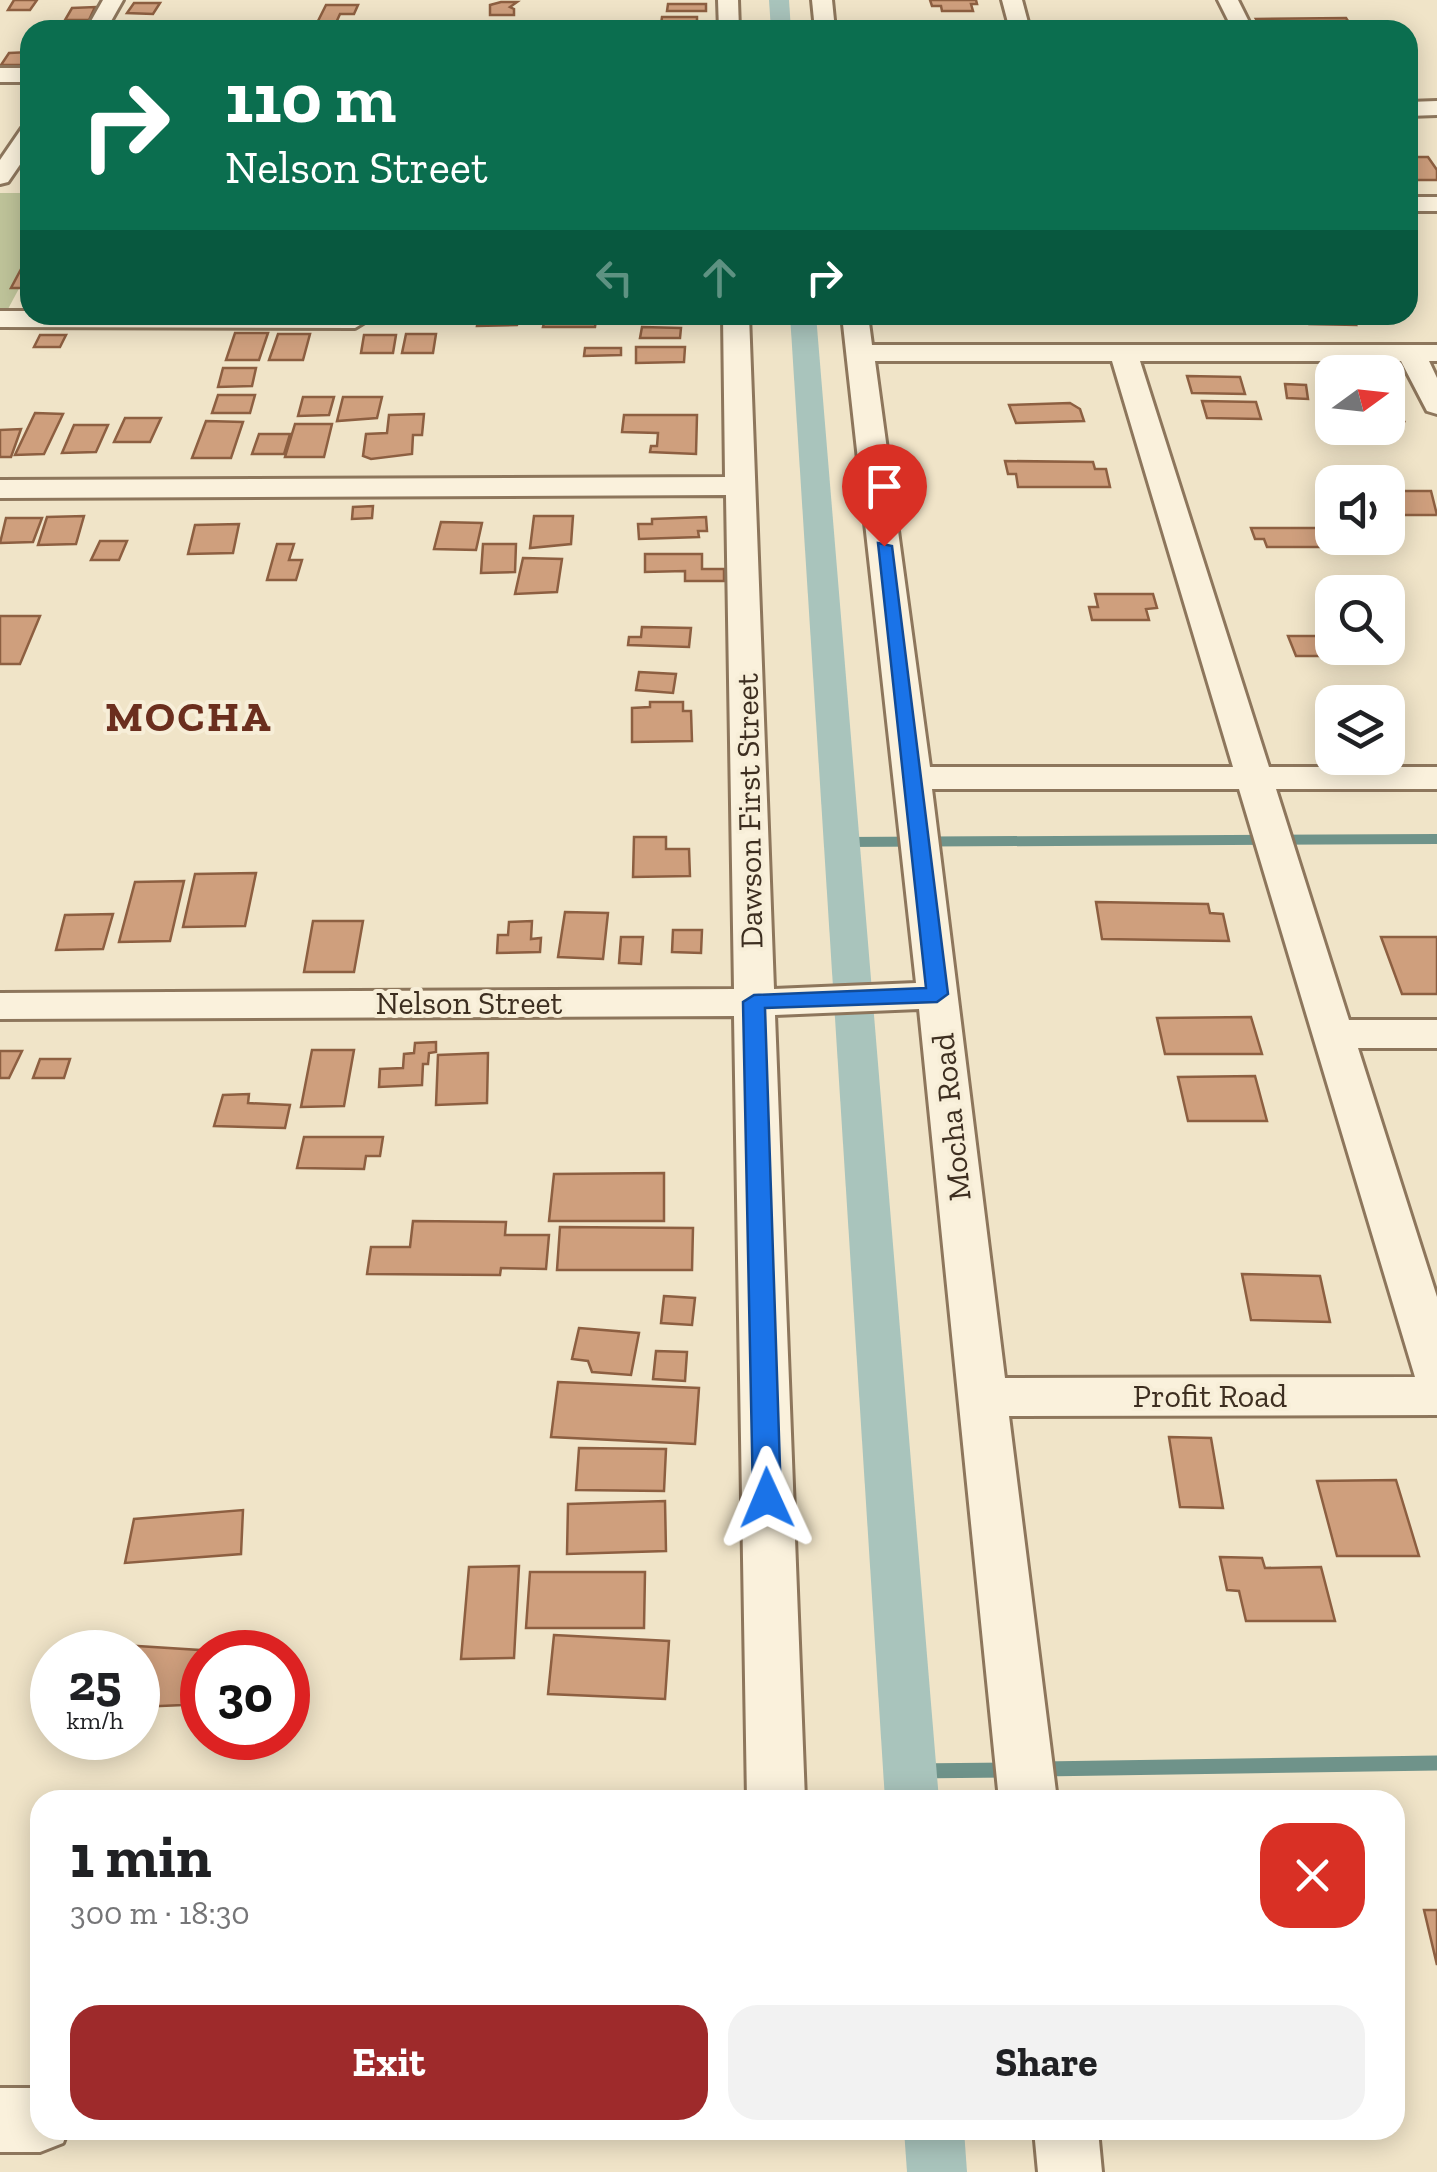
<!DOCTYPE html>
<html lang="en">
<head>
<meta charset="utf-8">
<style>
	:root { --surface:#fff; --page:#f2f2f2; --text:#202124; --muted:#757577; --accent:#9e2a2b }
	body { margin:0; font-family:"Zilla Slab",serif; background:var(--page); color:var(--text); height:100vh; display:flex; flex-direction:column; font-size:38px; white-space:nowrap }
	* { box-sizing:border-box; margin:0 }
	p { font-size:32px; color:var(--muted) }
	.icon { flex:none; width:55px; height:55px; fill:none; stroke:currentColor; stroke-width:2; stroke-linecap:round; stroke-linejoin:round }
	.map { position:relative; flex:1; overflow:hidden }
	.side { position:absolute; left:30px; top:1790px; width:1375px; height:350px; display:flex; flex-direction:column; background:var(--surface); border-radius:30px; box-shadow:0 5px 25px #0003 }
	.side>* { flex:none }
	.banner { position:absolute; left:20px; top:20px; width:1398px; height:305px; border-radius:30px; box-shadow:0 5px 25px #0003; background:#0b6e4f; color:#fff; overflow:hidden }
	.needle { width:65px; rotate:75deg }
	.fabs { position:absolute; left:1315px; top:355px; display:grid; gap:20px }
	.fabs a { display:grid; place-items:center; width:90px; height:90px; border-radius:20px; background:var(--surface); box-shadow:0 5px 25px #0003; font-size:50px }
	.speed { position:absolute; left:30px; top:1630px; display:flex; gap:20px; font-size:50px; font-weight:700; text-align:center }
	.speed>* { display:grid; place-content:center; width:130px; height:130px; border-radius:50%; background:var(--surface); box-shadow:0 5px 25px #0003; line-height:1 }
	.speed small { font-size:25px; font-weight:400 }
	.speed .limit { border:15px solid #d22; background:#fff; color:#111 }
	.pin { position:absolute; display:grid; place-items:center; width:85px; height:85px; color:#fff; margin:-102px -42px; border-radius:50% 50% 50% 0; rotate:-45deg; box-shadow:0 0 10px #0007 }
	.pin .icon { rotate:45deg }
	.me { position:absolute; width:110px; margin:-55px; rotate:359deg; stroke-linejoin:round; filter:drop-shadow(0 0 8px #0008) }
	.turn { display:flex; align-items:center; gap:35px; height:210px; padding:0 40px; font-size:45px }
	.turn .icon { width:130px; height:130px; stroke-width:2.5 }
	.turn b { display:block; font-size:70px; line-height:85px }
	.lanes { display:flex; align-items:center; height:95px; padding:0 40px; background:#0003; justify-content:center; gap:50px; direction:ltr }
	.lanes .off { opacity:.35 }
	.round { display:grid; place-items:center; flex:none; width:105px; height:105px; border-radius:30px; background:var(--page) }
	.head { display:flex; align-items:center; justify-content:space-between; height:170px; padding:0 40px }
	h1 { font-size:60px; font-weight:700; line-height:75px }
	.button { display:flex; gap:20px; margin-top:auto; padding:20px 40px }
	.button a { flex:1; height:115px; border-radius:30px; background:var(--accent); color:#fff; font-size:40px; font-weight:700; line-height:115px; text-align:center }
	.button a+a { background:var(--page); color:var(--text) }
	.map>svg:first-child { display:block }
	.cemetery { fill:#bfc49a }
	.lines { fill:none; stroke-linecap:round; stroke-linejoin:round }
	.stream-far1 { stroke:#6f938a; stroke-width:10 }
	.stream { stroke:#6f938a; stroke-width:15 }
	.canal { fill:#a9c4bc; fill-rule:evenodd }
	.building { fill:#cf9f7d; stroke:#8d5f41; stroke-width:2.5 }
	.minor-casing { stroke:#8d765c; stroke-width:6 }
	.minor { fill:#faf1dc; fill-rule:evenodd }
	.route { fill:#1a73e8; stroke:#114b97; stroke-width:2.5 }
	.labels { text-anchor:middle; stroke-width:8; stroke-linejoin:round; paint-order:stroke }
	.street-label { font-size:32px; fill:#3d2e20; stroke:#f7eed8 }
	.district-label { font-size:42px; font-weight:bold; letter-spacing:2.5px; fill:#6b2e1e; stroke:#f7eed8 }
</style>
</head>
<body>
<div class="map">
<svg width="1437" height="2172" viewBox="0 0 1437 2172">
	<rect width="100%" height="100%" fill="#f0e4c8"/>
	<path class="cemetery" d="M0 193H30V268L8 309H0Z"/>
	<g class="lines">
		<path class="stream-far1" d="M844 842 1437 839"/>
		<g class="stream">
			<path d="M1041 1769 1437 1763"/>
			<path d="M911 1771 1008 1770"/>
		</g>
		<g class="canal">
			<path d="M769 0H789L791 30H771Z"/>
			<path d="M790 315H816L939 1800H885Z"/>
			<path d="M904 2130H964L967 2172H907Z"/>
		</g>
	</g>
	<g class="building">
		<path d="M14 0H37L30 10H8Z"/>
		<path d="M930 0H976L977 4H971L973 11H942L941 6H932Z"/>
		<path d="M501 2H517L510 7 514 9V15H490V5Z"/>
		<path d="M134 3H160L153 14 127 13Z"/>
		<path d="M668 4H706V11H667Z"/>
		<path d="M326 5H358L354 14H340L335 25H316Z"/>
		<path d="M95 7 89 20H65L72 8Z"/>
		<path d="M662 17H697V24H661Z"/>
		<path d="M1346 18 1354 30H1263L1256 19Z"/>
		<path d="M30 52 25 65H1L9 53Z"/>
		<path d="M1408 157H1428L1437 170V180H1408Z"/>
		<path d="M28 256 30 288H11Z"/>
		<path d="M479 315H522L517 325 477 326Z"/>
		<path d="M546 315H603L602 319H596L595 327H543Z"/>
		<path d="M1304 315H1352L1356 325 1309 324Z"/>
		<path d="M642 327 681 328 680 338H640Z"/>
		<path d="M235 333H268L259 360H226Z"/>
		<path d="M278 334H310L303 360H269Z"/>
		<path d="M406 334H436L433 353H402Z"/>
		<path d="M40 335H66L60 347H34Z"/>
		<path d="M364 335H396L393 353H361Z"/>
		<path d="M636 347H685L684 362 636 363Z"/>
		<path d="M585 348H621V355L584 356Z"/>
		<path d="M223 368H256L252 386 218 387Z"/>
		<path d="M1187 376 1240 377 1245 394 1192 393Z"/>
		<path d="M1285 384 1306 385 1308 399 1287 398Z"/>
		<path d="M218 395H255L250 413H212Z"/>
		<path d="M303 397H334L329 415 298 416Z"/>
		<path d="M343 397H382L377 418 337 421Z"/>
		<path d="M1388 400H1393L1404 421H1388Z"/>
		<path d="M1202 401 1256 402 1261 419 1207 418Z"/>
		<path d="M1070 403 1080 409 1084 421 1016 423 1009 405Z"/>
		<path d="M35 413 63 414 44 454 15 455Z"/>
		<path d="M424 414 422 435H413L412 454 371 459 363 456 366 434 387 433 389 415Z"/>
		<path d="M624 415H697L696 454 650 452 651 446H657L658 433 622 432Z"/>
		<path d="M125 418H161L150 442H114Z"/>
		<path d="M206 421 243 422 231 458H192Z"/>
		<path d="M295 424H332L324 457H285Z"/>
		<path d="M74 425H108L96 452 62 453Z"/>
		<path d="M21 429 11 457H0V430Z"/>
		<path d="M259 434H290L284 454H252Z"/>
		<path d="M1005 461 1093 462 1095 469H1106L1110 487H1018L1016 474H1008Z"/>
		<path d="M1388 491H1431L1437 515H1388Z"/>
		<path d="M373 506 372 518 352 519 353 507Z"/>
		<path d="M84 516 76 544 38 545 47 517Z"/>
		<path d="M534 516H573L571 544 530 548Z"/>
		<path d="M706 517 707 531H698L699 537 639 539 638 524H652V519Z"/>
		<path d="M6 518H42L33 542 0 543Z"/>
		<path d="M441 522 482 523 476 550 434 549Z"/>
		<path d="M239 524 233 553 188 554 195 525Z"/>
		<path d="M1251 528H1317L1324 547H1267L1264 539H1255Z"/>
		<path d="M100 541H127L119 560H91Z"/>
		<path d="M277 544H294L289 560H302L296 580H267Z"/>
		<path d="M483 544H516L515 572 481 573Z"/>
		<path d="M645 554H702V569H724V581H685V571L645 572Z"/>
		<path d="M523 558 562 559 557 592 515 594Z"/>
		<path d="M1095 594H1153L1157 608 1146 609 1149 620H1092L1089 607H1098Z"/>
		<path d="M0 616H40L20 664H0Z"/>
		<path d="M642 627 691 628 689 647 628 645 629 637H641Z"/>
		<path d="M1288 636H1332V648H1367L1371 656H1296Z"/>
		<path d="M639 672 676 674 673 693 636 690Z"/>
		<path d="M650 702H683V711H691L692 741 632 742V708L650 707Z"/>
		<path d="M634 837H666V849H689L690 876 633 877Z"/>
		<path d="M256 873 245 926 183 927 195 874Z"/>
		<path d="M184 881 170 941 119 942 135 882Z"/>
		<path d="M1096 902 1208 904 1210 913 1223 914 1229 941 1102 939Z"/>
		<path d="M565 912 608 913 603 959 558 957Z"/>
		<path d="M113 914 103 949 56 950 65 915Z"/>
		<path d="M313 921H363L354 972H304Z"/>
		<path d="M532 921 531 939 541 938 540 952 497 953 498 935H508L509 922Z"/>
		<path d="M673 930H702L701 953 672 952Z"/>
		<path d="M621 937H643L641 964 619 963Z"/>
		<path d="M1381 937H1437V994H1402Z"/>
		<path d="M1251 1017 1262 1054H1165L1157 1018Z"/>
		<path d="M436 1042V1052L429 1053 428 1064H423L422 1085 379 1087 380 1069 403 1068 404 1054 414 1053 415 1043Z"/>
		<path d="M312 1050H354L344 1106 301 1107Z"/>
		<path d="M0 1051H22L9 1078H0Z"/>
		<path d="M488 1053 487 1103 436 1105 438 1055Z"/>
		<path d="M40 1059H70L64 1078H33Z"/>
		<path d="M1255 1076 1267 1121H1188L1178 1077Z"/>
		<path d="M249 1094 248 1103 290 1105 285 1128 214 1126 223 1095Z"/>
		<path d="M304 1137H383L380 1156H366L364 1169 297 1168Z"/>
		<path d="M664 1173V1221H549L554 1174Z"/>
		<path d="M413 1221 506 1222 505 1235H549L546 1269 501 1268 500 1275 367 1274 371 1247H410Z"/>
		<path d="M560 1227 693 1228 692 1270H557Z"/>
		<path d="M1242 1274 1320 1276 1330 1322 1251 1320Z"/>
		<path d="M664 1296 695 1298 692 1325 661 1323Z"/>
		<path d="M579 1328 639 1333 631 1375 592 1372 588 1361 572 1359Z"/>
		<path d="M656 1351 687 1352 685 1381 653 1379Z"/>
		<path d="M558 1382 699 1388 695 1444 551 1437Z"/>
		<path d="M1169 1437 1211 1438 1223 1508 1180 1507Z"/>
		<path d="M579 1448 666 1449 664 1491 576 1490Z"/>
		<path d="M1396 1480 1419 1556H1337L1317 1481Z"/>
		<path d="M665 1501 666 1551 567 1554 568 1504Z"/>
		<path d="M243 1510 241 1554 125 1563 134 1519Z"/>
		<path d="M1220 1557 1262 1558 1265 1568 1321 1567 1335 1621H1246L1239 1591 1227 1590Z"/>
		<path d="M519 1566 514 1658 461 1659 469 1567Z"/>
		<path d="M530 1572H645L644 1628H526Z"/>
		<path d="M554 1635 669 1641 665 1699 548 1694Z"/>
		<path d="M122 1645 199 1650 183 1705 138 1707V1652H121Z"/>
		<path d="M1424 1910H1437V1965Z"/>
	</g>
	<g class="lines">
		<defs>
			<g id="minor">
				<path d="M103 0H123L106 30H86Z"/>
				<path d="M718 0H738L739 30H719Z"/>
				<path d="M812 0H832L835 30H815Z"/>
				<path d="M1002 0H1022L1030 30H1010Z"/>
				<path d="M1218 0H1238L1253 30H1233Z"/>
				<rect x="0" y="68" width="30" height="14"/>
				<path d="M1437 101V115L1408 116V102Z"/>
				<path d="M30 126V150L8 182 0 184V160L22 128Z"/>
				<rect x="1408" y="197" width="29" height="14"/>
				<path d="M0 311H30V315H365L368 320 355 328 0 327Z"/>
				<path d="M723 315H749L774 989 916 983 842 315H868L872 345H1437V361H1429L1437 378V414L1427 411 1401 361H1140L1269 767H1437V789H1276L1349 1020H1437V1048H1358L1437 1297V1415L1009 1416 1057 1800H999L919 1009 775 1015 805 1800H747L734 1016 0 1019V993L734 989 726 495 0 498V480L725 477ZM875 361H1112L1233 767H930ZM932 789H1239L1415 1377 1005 1378Z"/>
				<path d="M0 2088H40V2130H68L63 2143 40 2152H0Z"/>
				<path d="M1034 2130H1098L1102 2172H1038Z"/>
			</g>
		</defs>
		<use href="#minor" class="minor-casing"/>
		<use href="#minor" class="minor"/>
	</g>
	<path class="route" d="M878 543 892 546 948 994 937 1002 765 1008 781 1498 777 1506 767 1509 757 1506 753 1498 743 1002 754 995 926 988Z"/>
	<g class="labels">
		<g class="street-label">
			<text transform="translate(749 811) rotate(-91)" y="11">Dawson First Street</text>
			<text x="469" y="1014">Nelson Street</text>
			<text transform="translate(951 1117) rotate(-96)" y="11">Mocha Road</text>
			<text x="1210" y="1407">Profit Road</text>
		</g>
		<g class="district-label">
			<text x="189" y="731">MOCHA</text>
		</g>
	</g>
</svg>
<div class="fabs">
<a><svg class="needle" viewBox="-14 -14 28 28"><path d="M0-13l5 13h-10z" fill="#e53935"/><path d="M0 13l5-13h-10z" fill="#757577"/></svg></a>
<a><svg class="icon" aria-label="sound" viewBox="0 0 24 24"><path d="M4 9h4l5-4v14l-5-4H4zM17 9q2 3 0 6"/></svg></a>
<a><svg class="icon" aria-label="search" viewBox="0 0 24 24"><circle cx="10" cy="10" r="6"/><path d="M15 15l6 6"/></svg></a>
<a><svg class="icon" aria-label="layers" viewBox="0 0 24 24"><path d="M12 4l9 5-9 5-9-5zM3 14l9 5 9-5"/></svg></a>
</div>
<div class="speed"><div>25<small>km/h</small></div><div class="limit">30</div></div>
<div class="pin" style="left:884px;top:546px;background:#d93025"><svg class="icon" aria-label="arrive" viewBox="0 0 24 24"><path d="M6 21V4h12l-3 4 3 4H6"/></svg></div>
<svg class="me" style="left:767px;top:1498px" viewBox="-20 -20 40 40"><path d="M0-17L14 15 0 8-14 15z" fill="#1a73e8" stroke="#fff" stroke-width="4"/></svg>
<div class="banner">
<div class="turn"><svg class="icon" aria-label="right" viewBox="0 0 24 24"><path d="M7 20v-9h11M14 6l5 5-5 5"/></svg><div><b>110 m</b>Nelson Street</div></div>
<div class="lanes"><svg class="icon off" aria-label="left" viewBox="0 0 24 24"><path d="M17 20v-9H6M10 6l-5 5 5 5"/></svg><svg class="icon off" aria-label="ahead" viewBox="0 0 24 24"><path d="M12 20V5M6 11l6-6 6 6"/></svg><svg class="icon" aria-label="right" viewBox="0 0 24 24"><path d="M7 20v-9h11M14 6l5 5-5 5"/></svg></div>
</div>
<section class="side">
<div class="head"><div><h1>1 min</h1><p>300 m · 18:30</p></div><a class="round" style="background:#d93025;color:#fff"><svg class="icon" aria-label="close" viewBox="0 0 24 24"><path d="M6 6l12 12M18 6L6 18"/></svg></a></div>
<div class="button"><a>Exit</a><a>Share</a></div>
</section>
</div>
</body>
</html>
